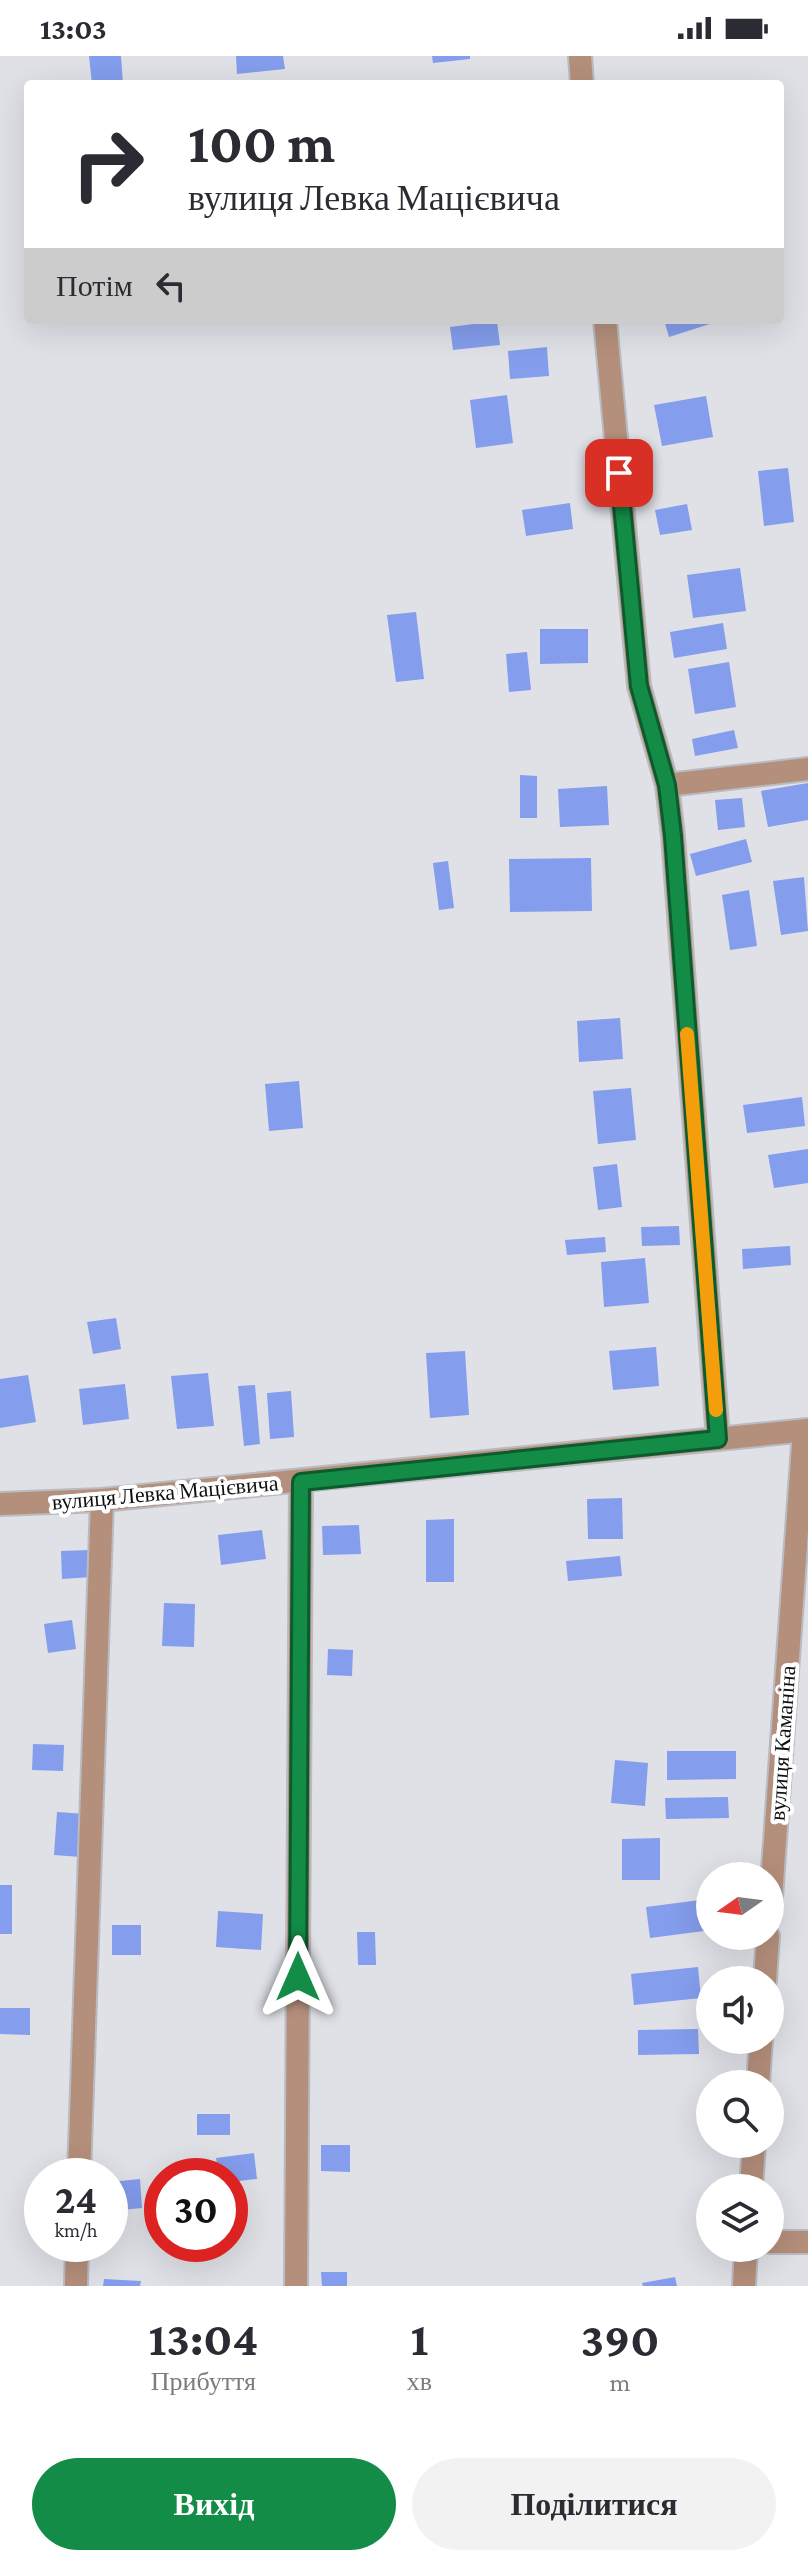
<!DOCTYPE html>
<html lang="uk">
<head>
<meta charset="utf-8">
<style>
	:root { --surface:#fff; --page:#f2f2f3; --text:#2b2b33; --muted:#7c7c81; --accent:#128c47 }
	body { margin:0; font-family:"Crimson Pro",serif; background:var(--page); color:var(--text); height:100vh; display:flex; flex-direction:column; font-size:30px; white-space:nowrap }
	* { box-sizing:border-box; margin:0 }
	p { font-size:26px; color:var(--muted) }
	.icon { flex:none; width:44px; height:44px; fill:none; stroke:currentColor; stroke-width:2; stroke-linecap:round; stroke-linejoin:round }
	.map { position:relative; height:2230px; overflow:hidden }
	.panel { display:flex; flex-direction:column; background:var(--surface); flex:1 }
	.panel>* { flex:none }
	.guide { position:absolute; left:24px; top:24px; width:760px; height:244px; border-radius:8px; box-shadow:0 8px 32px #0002; background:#fff; color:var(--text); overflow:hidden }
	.needle { width:52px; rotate:256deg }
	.tools { position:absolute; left:696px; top:1806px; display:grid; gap:16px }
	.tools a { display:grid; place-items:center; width:88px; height:88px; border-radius:50%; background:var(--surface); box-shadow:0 8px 32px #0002; font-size:40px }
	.speed { position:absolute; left:24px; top:2102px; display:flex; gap:16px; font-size:40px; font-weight:700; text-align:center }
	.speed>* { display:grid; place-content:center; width:104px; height:104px; border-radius:50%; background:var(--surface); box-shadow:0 8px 32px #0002; line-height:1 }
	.speed small { font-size:20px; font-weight:400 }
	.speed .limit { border:12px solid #d22; background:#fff; color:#111 }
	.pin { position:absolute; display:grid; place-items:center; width:68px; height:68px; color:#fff; margin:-34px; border-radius:16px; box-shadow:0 4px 12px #0006 }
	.me { position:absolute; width:88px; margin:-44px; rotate:0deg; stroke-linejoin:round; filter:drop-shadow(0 0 6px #0008) }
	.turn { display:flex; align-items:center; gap:28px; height:168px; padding:0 32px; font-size:36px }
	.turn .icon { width:104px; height:104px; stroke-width:2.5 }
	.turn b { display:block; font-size:56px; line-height:68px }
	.then { display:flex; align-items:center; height:76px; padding:0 32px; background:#0003; gap:16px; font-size:30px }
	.eta { display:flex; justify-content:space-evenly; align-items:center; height:136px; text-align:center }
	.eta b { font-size:48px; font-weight:700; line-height:56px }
	.action { display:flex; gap:16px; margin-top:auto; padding:16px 32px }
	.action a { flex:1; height:92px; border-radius:48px; background:var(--accent); color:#fff; font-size:32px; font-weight:700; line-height:92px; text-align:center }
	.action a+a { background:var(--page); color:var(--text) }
	.status { display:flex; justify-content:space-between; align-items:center; height:56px; padding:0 40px; background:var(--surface); direction:ltr }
	.status svg { height:22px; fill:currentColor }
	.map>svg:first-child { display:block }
	.building { fill:#849dec }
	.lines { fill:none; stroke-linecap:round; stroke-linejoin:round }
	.minor-casing { stroke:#babbc1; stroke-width:26 }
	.minor { stroke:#b48f7b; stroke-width:22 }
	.route-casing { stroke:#0c5b2e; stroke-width:20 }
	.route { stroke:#128c47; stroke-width:14 }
	.slow { stroke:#f59e0b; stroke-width:14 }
	.labels { text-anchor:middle; stroke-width:8; stroke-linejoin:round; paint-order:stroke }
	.street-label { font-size:22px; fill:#0f1012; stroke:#fff }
</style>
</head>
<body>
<div class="status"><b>13:03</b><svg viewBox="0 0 49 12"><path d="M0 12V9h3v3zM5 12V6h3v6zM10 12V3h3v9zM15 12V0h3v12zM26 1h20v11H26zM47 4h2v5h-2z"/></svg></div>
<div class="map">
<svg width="808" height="2230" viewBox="0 0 808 2230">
	<rect width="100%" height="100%" fill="#dfe1e7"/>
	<g class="building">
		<path d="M89 0H121L123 28H92Z"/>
		<path d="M236 0H283L285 13 237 18Z"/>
		<path d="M432 0H470V3L433 7Z"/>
		<path d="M664 264H713V267L669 281Z"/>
		<path d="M497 265 500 289 453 294 450 271Z"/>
		<path d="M547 291 549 320 510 323 508 295Z"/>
		<path d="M507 339 513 387 476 392 470 344Z"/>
		<path d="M706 340 713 381 662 390 654 349Z"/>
		<path d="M788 412 794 466 764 470 758 415Z"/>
		<path d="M570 447 573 473 526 480 522 454Z"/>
		<path d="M687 448 692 474 660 479 655 454Z"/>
		<path d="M740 512 746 555 693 562 687 519Z"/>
		<path d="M416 556 424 623 396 626 387 559Z"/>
		<path d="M723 567 727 593 674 602 670 576Z"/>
		<path d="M540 573H588V607L540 608Z"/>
		<path d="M527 596 531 634 509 636 506 598Z"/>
		<path d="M729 606 736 651 695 658 688 613Z"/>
		<path d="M734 674 738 692 695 700 692 683Z"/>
		<path d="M520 719 537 720V762H520Z"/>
		<path d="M808 727V764L768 771 761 735Z"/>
		<path d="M607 730 609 769 560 771 558 733Z"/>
		<path d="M742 742 745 771 718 774 715 744Z"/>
		<path d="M746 783 752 806 696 820 690 798Z"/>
		<path d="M591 802 592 855 510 856 509 803Z"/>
		<path d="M448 805 454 852 439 854 433 807Z"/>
		<path d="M804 821 808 875 781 879 773 825Z"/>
		<path d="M749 834 757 890 730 894 722 839Z"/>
		<path d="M620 962 623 1003 579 1006 577 965Z"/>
		<path d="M299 1025 303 1072 269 1075 265 1028Z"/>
		<path d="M631 1032 636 1084 598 1088 593 1035Z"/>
		<path d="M802 1041 805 1070 747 1077 743 1049Z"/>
		<path d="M808 1093V1127L774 1132 768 1099Z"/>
		<path d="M617 1108 622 1151 598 1154 593 1111Z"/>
		<path d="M679 1170 680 1189 642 1190 641 1171Z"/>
		<path d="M605 1181 606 1196 567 1199 565 1184Z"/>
		<path d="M790 1190 791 1209 743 1213 742 1193Z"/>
		<path d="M645 1202 649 1247 604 1251 601 1206Z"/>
		<path d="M116 1262 121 1293 93 1298 87 1266Z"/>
		<path d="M656 1291 659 1330 613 1334 609 1295Z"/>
		<path d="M465 1295 469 1359 430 1362 426 1297Z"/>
		<path d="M208 1317 214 1370 177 1373 171 1320Z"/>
		<path d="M28 1319 36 1366 0 1372V1323Z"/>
		<path d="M125 1328 129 1363 83 1369 79 1333Z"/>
		<path d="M255 1329 260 1388 244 1390 238 1330Z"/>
		<path d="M291 1335 294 1381 270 1383 267 1337Z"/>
		<path d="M622 1442 623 1483H588L587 1443Z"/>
		<path d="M454 1463V1526H426V1464Z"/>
		<path d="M359 1469 361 1498 323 1499 322 1470Z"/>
		<path d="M262 1474 266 1503 221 1509 218 1479Z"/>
		<path d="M90 1494 92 1521 62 1523 61 1495Z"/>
		<path d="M620 1500 622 1520 568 1525 566 1505Z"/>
		<path d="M164 1547 195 1548 194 1591 162 1590Z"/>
		<path d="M72 1564 76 1593 48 1597 44 1568Z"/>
		<path d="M328 1593 353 1594 352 1620 327 1619Z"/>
		<path d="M33 1688 64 1689 63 1715 32 1714Z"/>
		<path d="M667 1695H736V1723L667 1724Z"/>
		<path d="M615 1704 648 1707 645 1750 611 1747Z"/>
		<path d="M728 1741 729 1762 666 1763 665 1742Z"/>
		<path d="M57 1756 85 1758 81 1801 54 1799Z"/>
		<path d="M660 1782V1824H622V1783Z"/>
		<rect x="0" y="1829" width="12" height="49"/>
		<path d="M700 1844 704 1875 650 1882 646 1851Z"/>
		<path d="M218 1855 263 1858 261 1894 216 1891Z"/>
		<rect x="112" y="1869" width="29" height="30"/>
		<path d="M357 1876H375L376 1909H358Z"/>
		<path d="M698 1911 701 1942 634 1949 631 1918Z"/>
		<path d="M0 1952H30V1979L0 1978Z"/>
		<path d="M698 1973 699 1998 638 1999V1974Z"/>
		<rect x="197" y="2058" width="33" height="21"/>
		<path d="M321 2089H350V2116L321 2115Z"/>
		<path d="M254 2097 257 2123 230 2126V2120H219L216 2102Z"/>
		<path d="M140 2123 142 2152 110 2155V2126Z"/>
		<path d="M321 2216H347V2230H322Z"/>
		<path d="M675 2221 677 2230H643L642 2227Z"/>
		<path d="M104 2223 141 2225 140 2230H103Z"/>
	</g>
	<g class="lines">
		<defs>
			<g id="minor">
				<path d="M580 0 582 28"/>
				<path d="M605 264 639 630 667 729 673 780 718 1383"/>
				<path d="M667 729 808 713"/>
				<path d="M0 1448 102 1444 808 1374"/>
				<path d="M770 1855 804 1375"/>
				<path d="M765 1924 768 1880"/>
				<path d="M758 2028 761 1984"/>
				<path d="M79 2120 102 1444"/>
				<path d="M751 2132 754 2088"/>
				<path d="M770 2186H808"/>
				<path d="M76 2230 77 2188"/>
				<path d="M296 2230 301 1426"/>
				<path d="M744 2230 746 2192"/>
			</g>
		</defs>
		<use href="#minor" class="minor-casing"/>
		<use href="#minor" class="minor"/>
	</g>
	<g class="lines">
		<defs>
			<path id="route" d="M298 1921 301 1426 718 1383 673 780 667 729 639 630 619 417"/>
		</defs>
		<use href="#route" class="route-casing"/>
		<use href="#route" class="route"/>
		<path class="slow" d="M687 978 716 1354"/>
	</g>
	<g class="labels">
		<g class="street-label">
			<text transform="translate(165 1436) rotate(-5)" y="8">вулиця Левка Мацієвича</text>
			<text transform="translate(782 1687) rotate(-86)" y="8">вулиця Каманіна</text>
		</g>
	</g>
</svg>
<div class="tools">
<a><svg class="needle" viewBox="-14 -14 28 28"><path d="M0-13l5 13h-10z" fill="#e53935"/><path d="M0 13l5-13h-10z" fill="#7c7c81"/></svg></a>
<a><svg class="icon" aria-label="sound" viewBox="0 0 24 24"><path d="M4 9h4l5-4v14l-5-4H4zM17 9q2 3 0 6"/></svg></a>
<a><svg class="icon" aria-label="search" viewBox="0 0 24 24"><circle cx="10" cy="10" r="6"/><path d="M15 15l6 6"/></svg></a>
<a><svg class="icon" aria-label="layers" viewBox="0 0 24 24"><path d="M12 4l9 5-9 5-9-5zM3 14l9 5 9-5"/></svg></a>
</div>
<div class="speed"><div>24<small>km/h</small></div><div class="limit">30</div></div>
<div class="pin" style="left:619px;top:417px;background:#d93025"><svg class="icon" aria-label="arrive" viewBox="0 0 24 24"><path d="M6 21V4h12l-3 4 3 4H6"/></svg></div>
<svg class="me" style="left:298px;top:1921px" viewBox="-20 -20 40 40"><path d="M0-17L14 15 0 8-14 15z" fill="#128c47" stroke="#fff" stroke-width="4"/></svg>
<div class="guide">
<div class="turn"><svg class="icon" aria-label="right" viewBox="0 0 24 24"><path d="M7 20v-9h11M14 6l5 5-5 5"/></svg><div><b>100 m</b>вулиця Левка Мацієвича</div></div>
<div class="then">Потім<svg class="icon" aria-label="left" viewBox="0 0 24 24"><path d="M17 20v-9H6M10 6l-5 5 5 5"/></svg></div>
</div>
</div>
<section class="panel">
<div class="eta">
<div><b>13:04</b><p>Прибуття</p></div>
<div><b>1</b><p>хв</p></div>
<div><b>390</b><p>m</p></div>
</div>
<div class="action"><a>Вихід</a><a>Поділитися</a></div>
</section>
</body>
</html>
